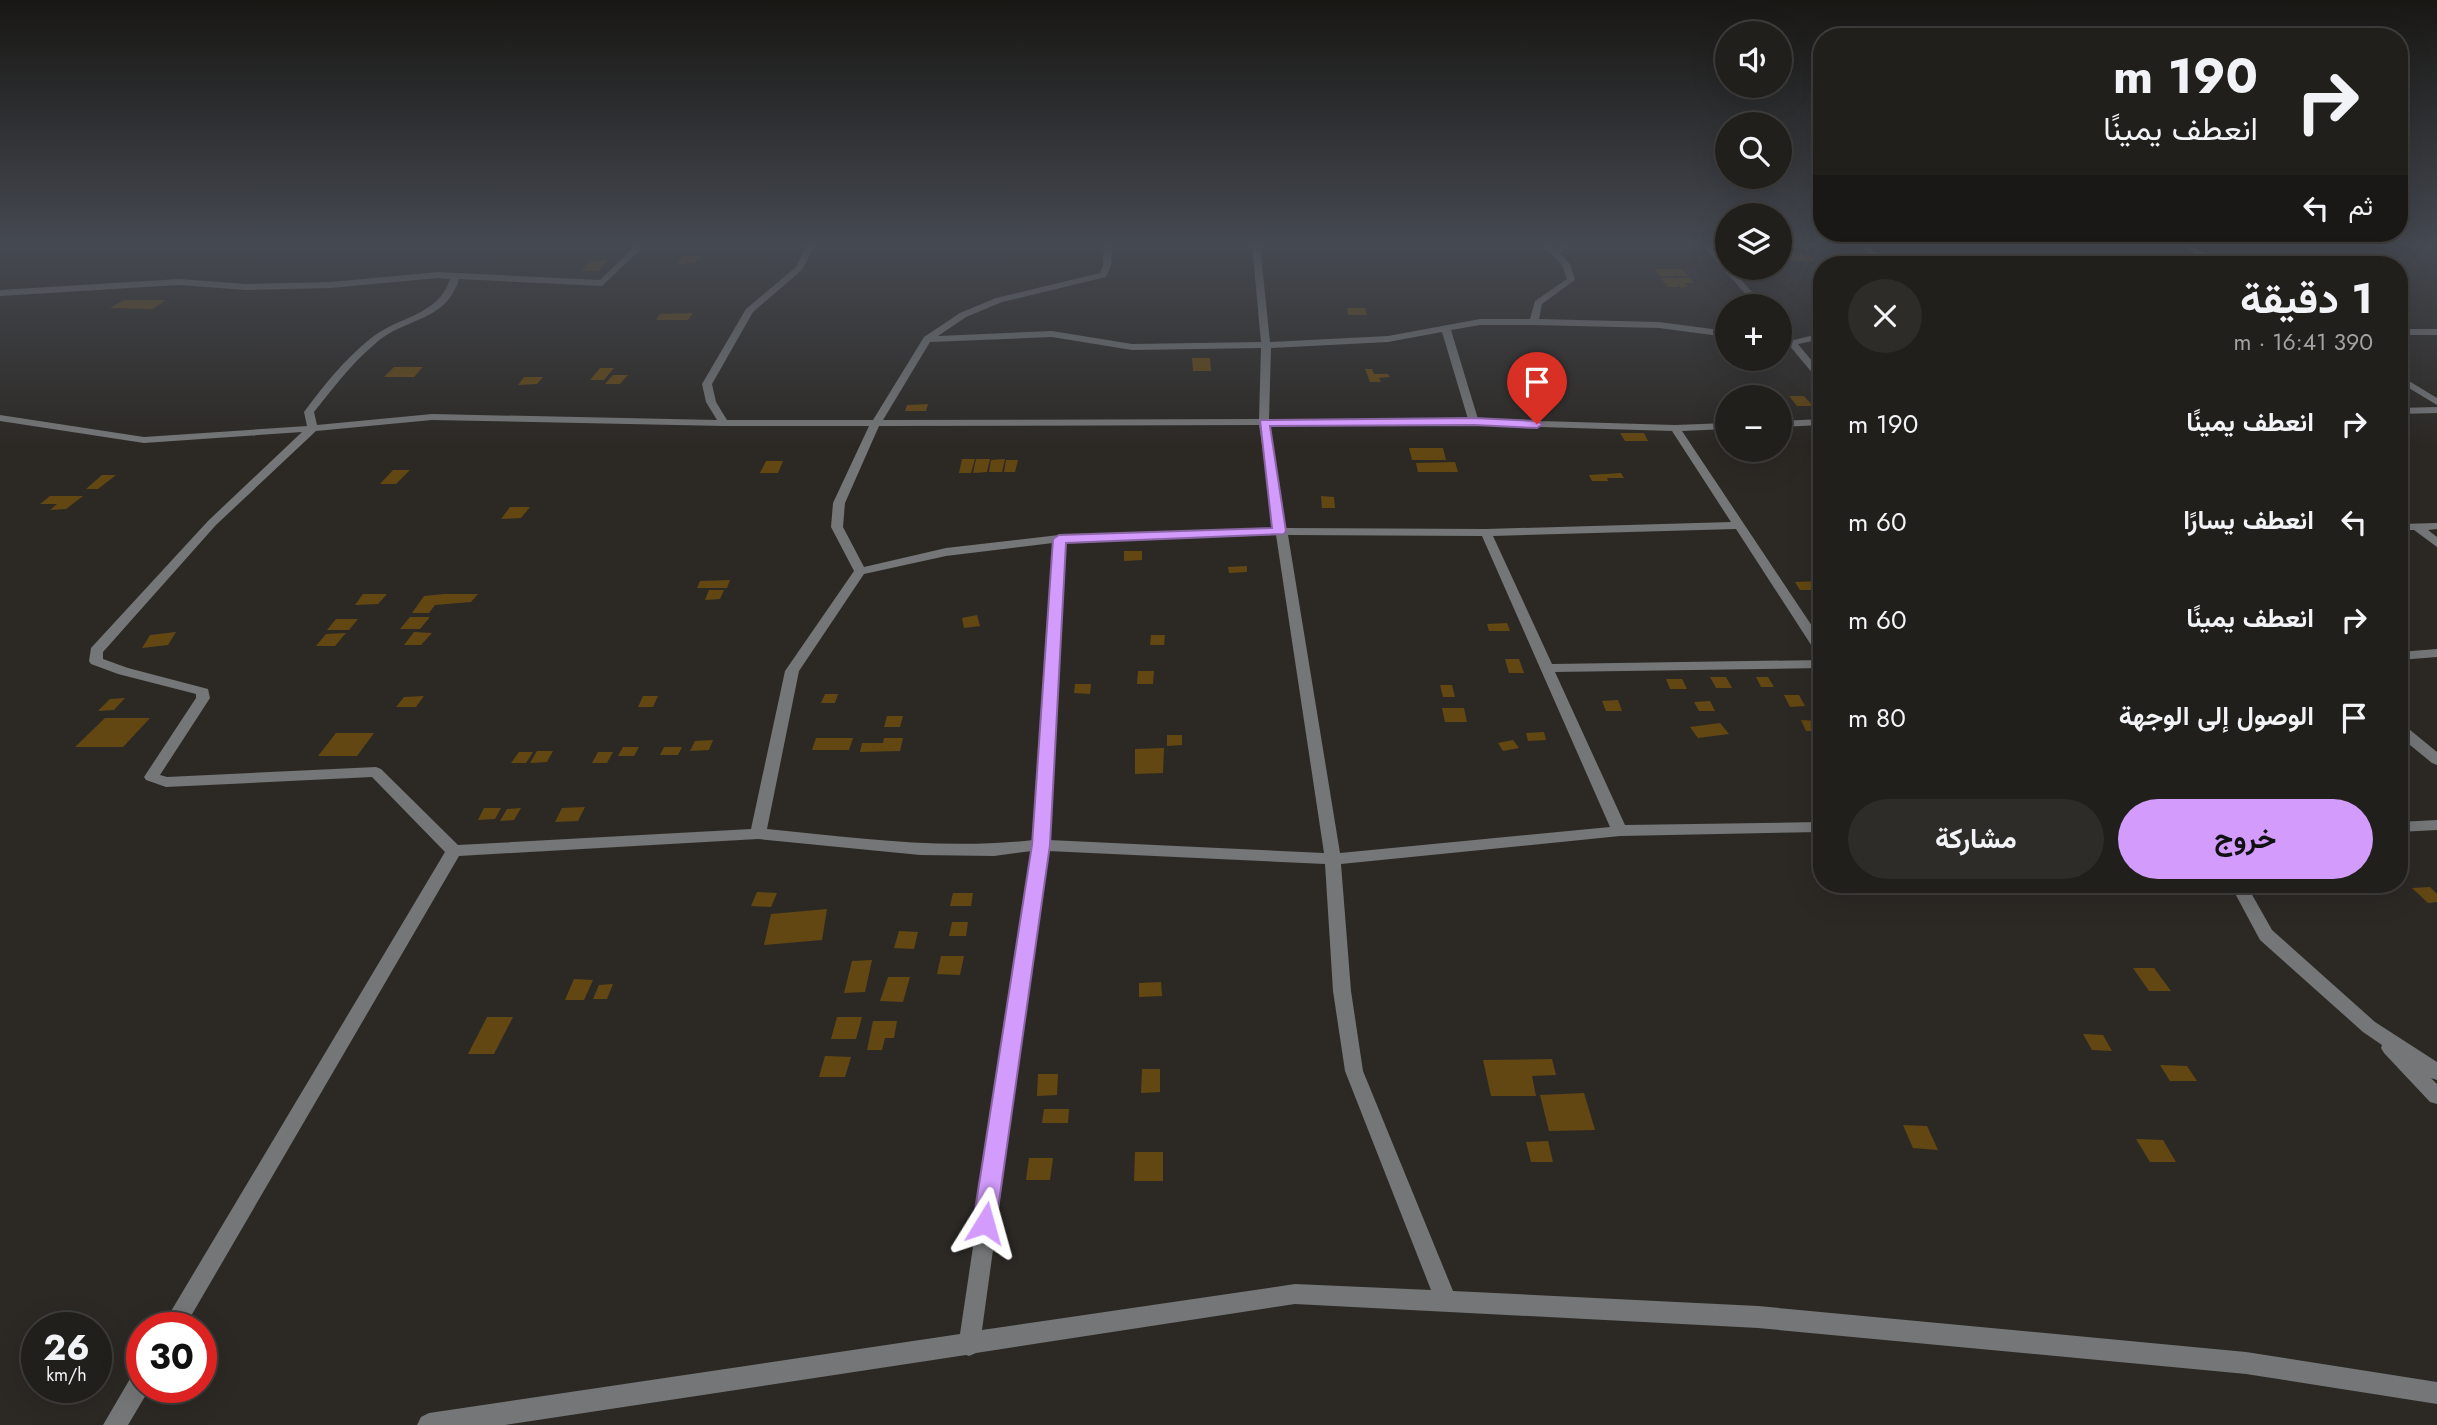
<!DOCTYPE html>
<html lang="ar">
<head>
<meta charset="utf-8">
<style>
	:root { --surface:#211f1c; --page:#2d2c29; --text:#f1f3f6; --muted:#a2a2a3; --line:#3e3d3b; --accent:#d39cfc }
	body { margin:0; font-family:Jost,Vazirmatn,sans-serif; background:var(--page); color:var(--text); direction:rtl; height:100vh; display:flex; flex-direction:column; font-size:26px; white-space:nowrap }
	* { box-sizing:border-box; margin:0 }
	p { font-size:23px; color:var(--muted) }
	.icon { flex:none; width:38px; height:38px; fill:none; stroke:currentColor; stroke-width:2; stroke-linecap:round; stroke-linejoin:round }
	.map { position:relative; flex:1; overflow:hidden; direction:ltr }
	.details { position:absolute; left:1813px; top:256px; width:595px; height:637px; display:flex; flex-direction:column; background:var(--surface); border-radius:28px; box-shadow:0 7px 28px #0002,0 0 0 2px var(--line); direction:rtl }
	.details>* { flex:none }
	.hud { position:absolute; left:1813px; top:28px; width:595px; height:214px; border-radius:28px; box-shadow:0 7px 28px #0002,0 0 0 2px var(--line); direction:rtl; background:#211f1c; color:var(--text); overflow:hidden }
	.tools { position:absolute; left:1715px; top:21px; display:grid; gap:14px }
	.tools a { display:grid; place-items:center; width:77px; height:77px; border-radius:50%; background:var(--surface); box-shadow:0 7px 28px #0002,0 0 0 2px var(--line); font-size:35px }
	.speed { position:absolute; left:21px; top:1312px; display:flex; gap:14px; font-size:35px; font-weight:700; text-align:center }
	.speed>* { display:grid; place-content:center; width:91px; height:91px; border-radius:50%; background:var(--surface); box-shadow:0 7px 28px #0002,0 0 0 2px var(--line); line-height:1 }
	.speed small { font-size:18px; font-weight:400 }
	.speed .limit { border:10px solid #d22; background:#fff; color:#111 }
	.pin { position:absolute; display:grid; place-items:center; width:60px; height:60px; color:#fff; margin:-72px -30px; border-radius:50% 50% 50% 0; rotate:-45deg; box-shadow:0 0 7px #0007 }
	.pin .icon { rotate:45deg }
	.me { position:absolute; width:77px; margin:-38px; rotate:8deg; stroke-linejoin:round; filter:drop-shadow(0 0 5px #0008) }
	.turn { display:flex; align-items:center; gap:24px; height:147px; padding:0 35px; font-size:32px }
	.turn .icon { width:91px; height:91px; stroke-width:2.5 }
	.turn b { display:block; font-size:49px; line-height:60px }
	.then { display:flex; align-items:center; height:66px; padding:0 35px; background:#0003; gap:14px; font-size:26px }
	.round { display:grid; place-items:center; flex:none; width:74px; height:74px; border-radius:37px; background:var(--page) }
	.summary { display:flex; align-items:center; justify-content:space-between; height:119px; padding:0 35px }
	h1 { font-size:42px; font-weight:700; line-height:52px }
	.primary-button { display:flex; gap:14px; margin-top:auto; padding:14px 35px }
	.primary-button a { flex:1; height:80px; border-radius:42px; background:var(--accent); color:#111; font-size:28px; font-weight:700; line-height:80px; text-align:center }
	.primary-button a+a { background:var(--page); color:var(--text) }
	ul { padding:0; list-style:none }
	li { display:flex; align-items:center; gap:21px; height:98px; padding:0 35px }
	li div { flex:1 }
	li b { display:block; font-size:26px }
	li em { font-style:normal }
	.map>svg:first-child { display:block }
	.building { fill:#634713 }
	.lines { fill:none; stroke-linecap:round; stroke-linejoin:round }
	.street { fill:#747677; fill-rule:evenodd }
	.route { fill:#d39cfc; stroke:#8965a4; stroke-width:2 }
</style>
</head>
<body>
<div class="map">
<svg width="2437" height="1425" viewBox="0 0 2437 1425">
	<rect width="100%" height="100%" fill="#2c2925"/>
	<g class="building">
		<path d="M1788 255H1809L1815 261H1793Z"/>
		<path d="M683 256H701L695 263 677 264Z"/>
		<path d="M608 260 599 271H581L591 261Z"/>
		<path d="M1655 269H1682L1688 276H1677L1673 272 1675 276H1660Z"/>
		<path d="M1661 278H1690L1694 283H1685L1688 287 1681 288 1678 283 1679 287H1667Z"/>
		<path d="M124 300H166L153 309 110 308Z"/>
		<path d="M1347 308H1365L1367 315H1348Z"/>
		<path d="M693 313 688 320H656L660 314Z"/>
		<path d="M1192 358H1210L1211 371H1193Z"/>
		<path d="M394 367H423L414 377H384Z"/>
		<path d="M600 368H614L604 380H590Z"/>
		<path d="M1365 369H1372L1374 374H1388L1390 377 1379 378 1381 382H1370Z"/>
		<path d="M613 375H628L620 384H605Z"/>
		<path d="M524 377H543L537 384 518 385Z"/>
		<path d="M1789 396H1804L1813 406H1797Z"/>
		<path d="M928 404 926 411H905L907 405Z"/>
		<path d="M1620 433H1644L1648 441H1625Z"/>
		<path d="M1409 448H1443L1446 460H1412Z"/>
		<path d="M962 459H975L971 473H959Z"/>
		<path d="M976 459H990L987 472 973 473Z"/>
		<path d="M1005 459 1002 472H989L991 460Z"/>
		<path d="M1006 460H1018L1015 472H1004Z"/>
		<path d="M766 461H783L778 473H760Z"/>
		<path d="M1455 462 1458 472H1418L1416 463Z"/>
		<path d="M393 470H410L396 484H380Z"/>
		<path d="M1621 473 1624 478H1607L1608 481H1592L1589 475Z"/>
		<path d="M102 475H116L98 489H86Z"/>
		<path d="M50 496H83L66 509 50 510 57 504H40Z"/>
		<path d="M1321 496 1334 497 1335 508H1322Z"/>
		<path d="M510 507H530L521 518 501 519Z"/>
		<path d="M1124 551H1142V560L1124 561Z"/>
		<path d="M1247 566V572L1229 573 1228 567Z"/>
		<path d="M730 580 727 588H697L700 581Z"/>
		<path d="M1822 581V590H1800L1795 582Z"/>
		<path d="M709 590H724L720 599 705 600Z"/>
		<path d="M363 594H387L378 604 355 605Z"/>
		<path d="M444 594H478L471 602 435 605 429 613H412L424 596Z"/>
		<path d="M977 615 980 626 964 628 962 618Z"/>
		<path d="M410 617H430L420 629H400Z"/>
		<path d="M336 619H358L349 630H327Z"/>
		<path d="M1507 623 1510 631H1489L1487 624Z"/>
		<path d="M176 632 168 645 142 648 150 635Z"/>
		<path d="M414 632 432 633 421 645H404Z"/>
		<path d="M346 633 335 646H316L326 634Z"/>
		<path d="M1151 635H1165L1164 645H1150Z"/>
		<path d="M1505 659H1519L1524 673H1509Z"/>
		<path d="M1138 671H1154L1153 684H1137Z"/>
		<path d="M1710 677H1726L1732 688H1716Z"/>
		<path d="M1756 677H1768L1774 687H1761Z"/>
		<path d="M1666 679H1682L1687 689H1670Z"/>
		<path d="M1075 684H1091L1090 694 1074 693Z"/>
		<path d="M1440 685H1452L1455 697H1443Z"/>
		<path d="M825 694H838L835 703H821Z"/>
		<path d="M1784 695H1799L1805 706 1790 707Z"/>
		<path d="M424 696 416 707H396L404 697Z"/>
		<path d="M643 696H658L653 707H638Z"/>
		<path d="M125 698 114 710 98 711 110 699Z"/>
		<path d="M1618 700 1622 711H1606L1602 701Z"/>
		<path d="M1710 701 1715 711H1699L1694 702Z"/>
		<path d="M1442 708H1464L1467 722H1445Z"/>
		<path d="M887 716H903L900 727H884Z"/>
		<path d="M105 718H150L123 747H75Z"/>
		<path d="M1801 720 1818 721 1822 731H1806Z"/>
		<path d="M1720 723 1729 734 1698 738 1690 727Z"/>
		<path d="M1544 732 1546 740 1528 741 1526 733Z"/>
		<path d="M336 733H374L357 756H318Z"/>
		<path d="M1167 735H1182V745L1167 746Z"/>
		<path d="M816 738H853L849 750H812Z"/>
		<path d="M884 738H903L900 751 860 752 862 743H883Z"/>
		<path d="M713 740 709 750 690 751 695 741Z"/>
		<path d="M1513 740 1519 748 1503 751 1498 743Z"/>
		<path d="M623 747H639L634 756H618Z"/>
		<path d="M664 747H682L678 755H660Z"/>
		<path d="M1164 748 1163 773 1135 774V749Z"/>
		<path d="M537 751H553L547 762 530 763Z"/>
		<path d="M519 752H533L526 763H511Z"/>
		<path d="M598 752H613L607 763H592Z"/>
		<path d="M585 807 578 821 555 822 562 808Z"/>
		<path d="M484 808H501L495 819 478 820Z"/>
		<path d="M521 808 514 820 500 821 507 809Z"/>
		<path d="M2430 887 2437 894V902L2428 903 2412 888Z"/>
		<path d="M757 892 777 893 771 907 751 906Z"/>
		<path d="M953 893H973L971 906H950Z"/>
		<path d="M827 909 822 940 764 945 771 914Z"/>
		<path d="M952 922H968L966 936H949Z"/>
		<path d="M899 931 918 932 914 949 894 948Z"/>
		<path d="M941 956H964L960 975 937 974Z"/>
		<path d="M872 960 865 992 844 993 852 961Z"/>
		<path d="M2133 968H2154L2171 991H2149Z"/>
		<path d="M888 977H910L903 1002 880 1001Z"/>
		<path d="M574 979 593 980 584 1000H565Z"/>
		<path d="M1161 982 1162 996 1139 997V983Z"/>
		<path d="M613 984 607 999H593L599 985Z"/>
		<path d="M487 1017H513L494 1054H468Z"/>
		<path d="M837 1017H862L856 1039H831Z"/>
		<path d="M873 1021H897L894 1038H885L882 1050H867Z"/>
		<path d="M2083 1034 2103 1035 2112 1051 2092 1050Z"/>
		<path d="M825 1056 851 1057 845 1077H819Z"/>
		<path d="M1552 1059 1556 1075 1532 1076 1536 1096H1491L1483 1060Z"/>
		<path d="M2160 1065 2187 1066 2197 1081H2170Z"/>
		<path d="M1142 1069H1160V1092L1141 1093Z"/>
		<path d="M1038 1074H1058L1057 1095 1037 1096Z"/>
		<path d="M1584 1093 1595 1130 1549 1131 1540 1095Z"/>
		<path d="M1044 1109H1069L1068 1123H1042Z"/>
		<path d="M1903 1125 1927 1126 1938 1150 1913 1148Z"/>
		<path d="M2136 1139 2163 1140 2176 1162H2150Z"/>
		<path d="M1548 1141 1553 1162H1531L1526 1142Z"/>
		<path d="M1135 1152H1163V1181H1134Z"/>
		<path d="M1029 1158H1053L1050 1180H1026Z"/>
	</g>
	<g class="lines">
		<g class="street">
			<path d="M636 245H645L602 286 459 279C446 322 406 317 376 343 352 363 333 388 314 412L317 425 432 414 717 420 706 402 702 384 746 309 796 267 807 245H815L802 270 753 312 712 384 716 402 727 420H873L924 337 960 313 996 298 1100 273 1103 266 1104 245H1112L1111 266 1106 277 1002 302 966 317 938 336 1052 331 1132 344 1261 342 1252 245H1260L1270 342 1388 336 1480 319H1530L1535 301 1567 279 1562 265 1542 245H1551L1554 249 1563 245H1574L1559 253 1570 264 1575 280 1542 304 1539 319 1659 322 1727 331V337L1659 328 1534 325H1480L1451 330 1478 419 1675 425 1727 423V429L1682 431 1822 641V655L1815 651 1736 529 1493 536 1552 664 1822 660V668L1555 672 1625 825 1822 822V832L1620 836 1341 864 1351 991 1363 1071 1453 1291 1758 1306 2246 1352 2437 1382V1404L2246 1374 1758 1328 1295 1304 976 1353 969 1356 966 1355 505 1425H417L421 1417 429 1413 960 1334 1032 851 994 856 920 855 758 839 459 856 184 1328H161L445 852 372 777 166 787 146 780 144 777 196 698V694L118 674 91 664 89 661 91 648 208 521 302 432 144 443 0 421V415L144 437 307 426 304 412C323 386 345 359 370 339 397 316 438 317 450 279L438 278 331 288 246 290 179 285 0 296V290L179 279 246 284 331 282 438 272 600 280ZM1442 332 1468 419H1269L1271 348 1388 342ZM1052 337 1132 350 1261 348 1259 419 883 420 930 342ZM432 420 724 426H869L833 503 831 527 854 571 785 671 751 829 458 845 381 769 376 767 167 777 160 775 210 698 208 689 128 668 103 659V652L216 525 316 431ZM1259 425 1275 528 1059 535 946 548 864 567 843 527 845 503 879 426ZM1270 425H1474L1672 431 1731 522 1486 529 1286 528ZM1276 535 1324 853 1049 840 1065 542ZM1288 535 1482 536 1610 827 1340 853ZM1053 543 1033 840C944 850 856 838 767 829L799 671 864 574 946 556ZM1048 851 1325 864 1333 991 1345 1071 1431 1290 1295 1284 982 1330Z"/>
			<path d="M1702 245H1710L1727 264V268H1731L1764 306H1756Z"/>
			<path d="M1858 245H1867L1889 264H1880Z"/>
			<path d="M2181 245H2191L2221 264H2212Z"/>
			<path d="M1780 326 1794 340 1822 333V339L1798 344 1822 373V382L1819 381 1789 345 1782 344 1780 342 1784 339 1780 334Z"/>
			<rect x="2399" y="329" width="38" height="6"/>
			<path d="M2399 375 2437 398V405L2399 382Z"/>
			<path d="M2437 407V413L2399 414V408Z"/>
			<path d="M1822 419V425L1780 427V421Z"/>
			<path d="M2437 523V529L2428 530 2437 537V547L2414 530H2399V524Z"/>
			<path d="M2437 649V657L2399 660V652Z"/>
			<path d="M2399 724 2404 725 2437 752V765L2432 763 2399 736Z"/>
			<path d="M2437 820V830L2399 832V822Z"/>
			<path d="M2230 884H2246L2272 930 2375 1022 2437 1062V1080L2431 1078 2437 1084V1104L2430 1102 2384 1053 2381 1048 2382 1045 2363 1032 2260 940Z"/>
			<path d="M142 1369V1388H150L128 1425H103L134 1372Z"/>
		</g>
	</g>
	<linearGradient id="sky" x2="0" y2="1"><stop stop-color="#181714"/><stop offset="0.55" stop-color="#454951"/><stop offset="1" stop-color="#454951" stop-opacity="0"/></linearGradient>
	<rect width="2437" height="445" fill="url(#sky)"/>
	<path class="route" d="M1474 418 1537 421 1543 424 1537 428 1474 425 1270 426 1286 531 1284 534 1066 543 1050 845 996 1223 993 1231 985 1234 976 1231 973 1223 1032 845 1053 539 1059 535 1272 528 1260 420Z"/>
</svg>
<div class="tools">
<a><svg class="icon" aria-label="sound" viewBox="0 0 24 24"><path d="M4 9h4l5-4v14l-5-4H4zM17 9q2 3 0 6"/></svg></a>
<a><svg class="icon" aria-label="search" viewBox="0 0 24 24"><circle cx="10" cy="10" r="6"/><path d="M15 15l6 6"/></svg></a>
<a><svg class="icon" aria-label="layers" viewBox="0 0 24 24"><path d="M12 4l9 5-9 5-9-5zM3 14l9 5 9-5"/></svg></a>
<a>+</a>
<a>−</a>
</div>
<div class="speed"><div>26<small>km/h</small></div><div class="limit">30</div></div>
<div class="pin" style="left:1537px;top:424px;background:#d93025"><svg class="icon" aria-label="arrive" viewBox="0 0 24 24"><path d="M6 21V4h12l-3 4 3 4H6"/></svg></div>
<svg class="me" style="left:985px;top:1223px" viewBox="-20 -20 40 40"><path d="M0-17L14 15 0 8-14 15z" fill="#d39cfc" stroke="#fff" stroke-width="4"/></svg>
<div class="hud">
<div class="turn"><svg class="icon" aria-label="right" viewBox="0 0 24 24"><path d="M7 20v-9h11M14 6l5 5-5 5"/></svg><div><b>190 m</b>انعطف يمينًا</div></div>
<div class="then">ثم<svg class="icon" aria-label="left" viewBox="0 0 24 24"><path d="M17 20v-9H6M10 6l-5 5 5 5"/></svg></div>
</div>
<section class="details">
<div class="summary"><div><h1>1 دقيقة</h1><p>390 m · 16:41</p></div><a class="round"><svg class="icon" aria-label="close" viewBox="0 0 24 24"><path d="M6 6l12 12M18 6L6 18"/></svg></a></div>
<ul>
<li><svg class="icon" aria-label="right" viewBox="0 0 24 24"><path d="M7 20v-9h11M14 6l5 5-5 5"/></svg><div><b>انعطف يمينًا</b></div><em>190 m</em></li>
<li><svg class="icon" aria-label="left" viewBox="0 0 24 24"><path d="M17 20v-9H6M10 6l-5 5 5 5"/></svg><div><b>انعطف يسارًا</b></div><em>60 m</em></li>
<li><svg class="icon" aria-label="right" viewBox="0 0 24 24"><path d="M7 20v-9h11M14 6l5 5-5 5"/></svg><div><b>انعطف يمينًا</b></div><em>60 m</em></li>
<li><svg class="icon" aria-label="arrive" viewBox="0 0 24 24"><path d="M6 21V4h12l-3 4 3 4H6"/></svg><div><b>الوصول إلى الوجهة</b></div><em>80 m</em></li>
</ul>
<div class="primary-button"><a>خروج</a><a>مشاركة</a></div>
</section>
</div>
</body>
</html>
